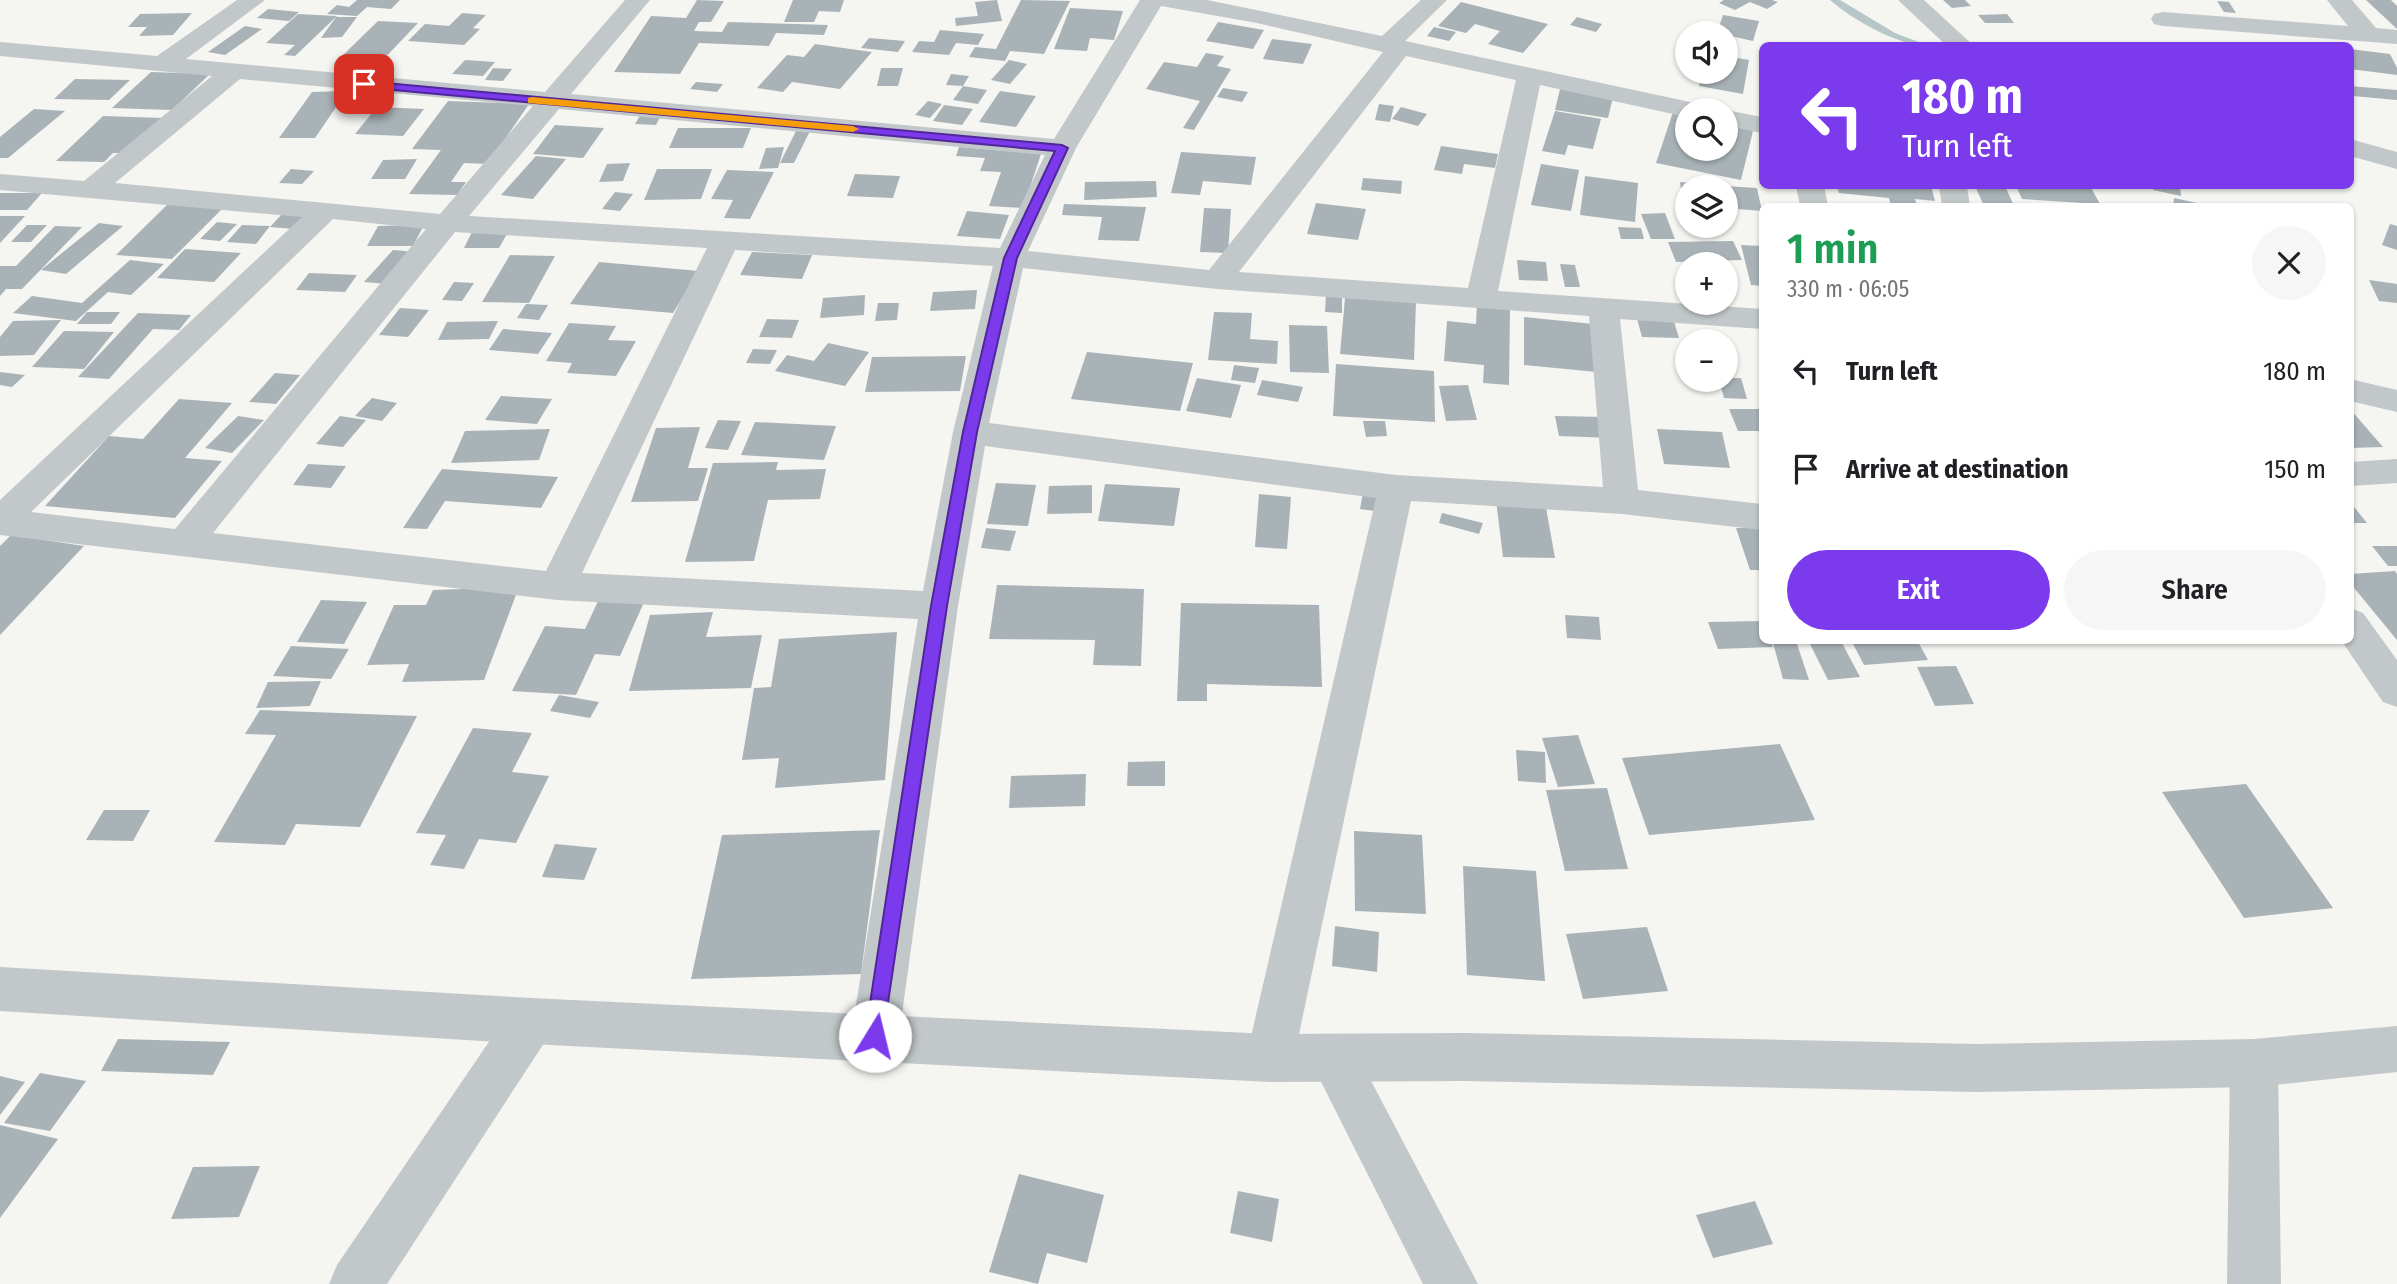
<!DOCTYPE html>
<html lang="en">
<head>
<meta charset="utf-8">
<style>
	:root { --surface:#fff; --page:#f6f6f6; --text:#202124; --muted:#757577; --accent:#7c3aed }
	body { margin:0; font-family:"Fira Sans Condensed",sans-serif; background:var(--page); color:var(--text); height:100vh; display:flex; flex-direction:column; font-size:26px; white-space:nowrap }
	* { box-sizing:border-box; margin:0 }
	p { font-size:23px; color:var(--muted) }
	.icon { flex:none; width:38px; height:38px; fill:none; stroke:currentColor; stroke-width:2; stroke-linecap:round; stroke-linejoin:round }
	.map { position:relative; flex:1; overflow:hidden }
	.sheet { position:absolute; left:1759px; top:203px; width:595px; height:441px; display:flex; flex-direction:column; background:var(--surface); border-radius:10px; box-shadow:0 2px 5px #0004 }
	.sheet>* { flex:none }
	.guide { position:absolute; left:1759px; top:42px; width:595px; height:147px; border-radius:10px; box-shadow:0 2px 5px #0004; background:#7c3aed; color:#fff; overflow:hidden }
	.controls { position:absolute; left:1675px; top:21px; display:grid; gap:14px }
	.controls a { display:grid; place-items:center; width:63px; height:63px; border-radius:50%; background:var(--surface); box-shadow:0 2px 5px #0004; font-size:35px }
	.pin { position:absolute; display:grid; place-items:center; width:60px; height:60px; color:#fff; margin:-30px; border-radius:14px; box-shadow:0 4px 10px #0006 }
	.me { position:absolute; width:77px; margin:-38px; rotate:9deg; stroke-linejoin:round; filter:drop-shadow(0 0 5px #0008) }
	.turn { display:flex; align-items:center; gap:24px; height:147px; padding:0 28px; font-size:32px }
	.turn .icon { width:91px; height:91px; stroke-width:2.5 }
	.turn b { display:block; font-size:49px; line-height:60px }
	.round { display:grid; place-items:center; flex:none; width:74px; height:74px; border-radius:37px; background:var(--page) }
	.overview { display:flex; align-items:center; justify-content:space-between; height:119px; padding:0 28px }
	h1 { font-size:42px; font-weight:600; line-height:52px; color:#1e9e55 }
	.primary-button { display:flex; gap:14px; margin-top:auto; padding:14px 28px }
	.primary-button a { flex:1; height:80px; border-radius:42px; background:var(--accent); color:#fff; font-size:28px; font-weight:600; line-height:80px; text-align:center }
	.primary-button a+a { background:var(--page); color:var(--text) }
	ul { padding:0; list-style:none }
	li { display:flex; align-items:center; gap:21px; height:98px; padding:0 28px }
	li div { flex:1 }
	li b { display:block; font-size:26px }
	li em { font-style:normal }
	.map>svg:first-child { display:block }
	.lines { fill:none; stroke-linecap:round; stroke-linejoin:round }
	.stream { fill:#b7c7c9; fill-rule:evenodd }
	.building { fill:#a9b3b7 }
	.minor { fill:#c2c7c9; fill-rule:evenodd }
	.tertiary { fill:#c2c7c9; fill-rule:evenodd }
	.route { fill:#7c3aed; stroke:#51269a; stroke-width:2 }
	.slow { fill:#f59e0b }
</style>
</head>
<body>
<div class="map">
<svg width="2397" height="1284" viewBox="0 0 2397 1284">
	<rect width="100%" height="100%" fill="#f5f5f1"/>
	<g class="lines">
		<path class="stream" d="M1830 0H1840L1895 33 1929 46C1898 46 1853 20 1830 0Z"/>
	</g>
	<g class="building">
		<path d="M357 0H400L391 9 367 7 357 16 327 14 337 5 349 7Z"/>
		<path d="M697 0 724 1 711 22H699L694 31 722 32 728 22 828 25 824 35 776 33 769 46 699 43 680 74 614 72 651 16 686 18Z"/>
		<path d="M793 0H844L840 12 819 11 814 22H784Z"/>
		<path d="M997 0 1002 21 956 26 955 18 978 16 975 2Z"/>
		<path d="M1021 0 1070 1 1044 54 1010 51 1005 61 969 57 975 47 996 49Z"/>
		<path d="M1724 0H1772L1778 2 1767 9 1750 2 1735 10 1719 3Z"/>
		<path d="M1943 0H1965L1971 6 1952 8Z"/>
		<path d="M2366 0H2391L2397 6V29Z"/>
		<path d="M2217 1 2229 2 2236 13 2224 12Z"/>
		<path d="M1461 2 1548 24 1523 53 1488 44 1500 31 1475 24 1466 33 1438 26Z"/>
		<path d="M1070 8 1123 11 1114 40 1090 38 1087 51 1054 49Z"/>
		<path d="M268 9 299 12 289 21 257 18Z"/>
		<path d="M192 13 173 35 139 36 147 27H128L140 14Z"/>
		<path d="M462 13 486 15 473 28 480 29 464 45 408 41 425 24 449 26Z"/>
		<path d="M298 14 337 16 295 56 284 55 295 45 266 43Z"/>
		<path d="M2007 14 2014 23H1985L1978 15Z"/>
		<path d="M1723 15 1759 21 1753 41 1717 33Z"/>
		<path d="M336 17H357L342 37 321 38Z"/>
		<path d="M1577 17 1602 24 1596 32 1570 25Z"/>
		<path d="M378 21 418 23 380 63 338 60Z"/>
		<path d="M1218 22 1264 30 1253 49 1206 41Z"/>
		<path d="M245 26 262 29 225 55 208 52Z"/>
		<path d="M1434 27 1456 32 1449 41 1427 36Z"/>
		<path d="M940 30 984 34 978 45 956 43 949 55 912 52 919 41 934 42Z"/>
		<path d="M869 38 905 41 898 52 861 48Z"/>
		<path d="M1272 39 1312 44 1303 64 1263 59Z"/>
		<path d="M815 44 872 52 840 89 792 82 783 92 757 88 787 55 804 57Z"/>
		<path d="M2350 49 2390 54 2397 68V75L2350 69Z"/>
		<path d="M1206 53 1224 56 1217 66 1231 69 1194 130 1183 128 1200 101 1146 89 1164 62 1197 67Z"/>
		<path d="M1726 56 1749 60 1743 94 1699 86 1702 72H1726Z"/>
		<path d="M465 60 495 62 483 76 452 74Z"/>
		<path d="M1009 60 1027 64 1010 84 991 80Z"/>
		<path d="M493 68 512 69 503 81 485 80Z"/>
		<path d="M881 68H903L898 86H877Z"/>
		<path d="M151 72 210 74 172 110 112 108Z"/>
		<path d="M951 74 969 76 963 86 987 90 978 104 953 100 963 86 946 85Z"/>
		<path d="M75 79 130 80 109 100 54 99Z"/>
		<path d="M696 82 723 84 717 92 690 89Z"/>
		<path d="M2350 86 2397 90V100L2353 96Z"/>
		<path d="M1223 88 1248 92 1242 102 1217 97Z"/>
		<path d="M1560 89 1613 97 1608 118 1555 110Z"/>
		<path d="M347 91 315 138H279L312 92Z"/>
		<path d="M1000 91 1036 96 1016 127 979 122Z"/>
		<path d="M448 101 529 104 488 164 464 163 451 182H466L457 195 409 194 441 150 412 149Z"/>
		<path d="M928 101 942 104 930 118 915 115Z"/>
		<path d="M1379 104 1394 106 1390 122 1375 120Z"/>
		<path d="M944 105 973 109 962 125 933 121Z"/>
		<path d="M377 107 424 109 403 136 355 134Z"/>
		<path d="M1401 107 1427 114 1418 126 1392 119Z"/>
		<path d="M34 109 65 111 8 158H0V137Z"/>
		<path d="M1555 111 1601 119 1593 149 1568 145 1565 155 1542 151Z"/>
		<path d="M1673 112 1687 114V149H1726V122L1754 127 1741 180 1656 163Z"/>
		<path d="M641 114 661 115 656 125 635 124Z"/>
		<path d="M103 116 164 118 129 153H113L104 162 56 161Z"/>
		<path d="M555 125 604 128 583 158 533 154Z"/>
		<path d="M678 128H751L743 148H669Z"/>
		<path d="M796 131H810L794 163H780Z"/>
		<path d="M1441 146 1498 154 1495 168 1464 164 1462 174 1434 170Z"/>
		<path d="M784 147 778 168 759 169 766 148Z"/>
		<path d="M959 147 1041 154 1023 208 989 206 1001 172 980 171 985 158 956 156Z"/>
		<path d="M1181 152 1256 157 1251 185 1203 181 1200 195 1171 193Z"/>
		<path d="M536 156 566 159 533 199 501 195Z"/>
		<path d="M417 159 405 179H371L383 160Z"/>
		<path d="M630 163 623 181 599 182 607 164Z"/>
		<path d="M1541 164 1579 170 1571 211 1531 205Z"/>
		<path d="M291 169 314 171 302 184 279 183Z"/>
		<path d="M657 169H712L701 199 644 200Z"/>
		<path d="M727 170 774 172 750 219 724 218 733 200 711 199Z"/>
		<path d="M855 174 900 176 893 198 847 196Z"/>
		<path d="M1585 176 1638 183 1635 222 1580 215Z"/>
		<path d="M1363 178 1402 181 1401 194 1361 190Z"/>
		<path d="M1156 181 1157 197 1084 200 1085 182Z"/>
		<path d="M1680 182 1720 185V187H1687V205H1683Z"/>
		<path d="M1726 186 1757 188 1762 211 1726 208Z"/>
		<path d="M1837 186H1931L1935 201 1915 199 1917 206H1891L1889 198 1839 193Z"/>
		<path d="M1975 186 2006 188 2014 206H1984Z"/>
		<path d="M2016 186H2090L2100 204 2022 199Z"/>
		<path d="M2153 186H2180L2181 196 2153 190Z"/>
		<path d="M615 192 633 194 620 211 602 209Z"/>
		<path d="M0 193H42L27 210H0Z"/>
		<path d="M2174 198 2206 205V206H2173Z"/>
		<path d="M1316 203 1366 209 1358 240 1307 234Z"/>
		<path d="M168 204 223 208 172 259 116 255Z"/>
		<path d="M1064 204 1146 207 1139 241 1098 240 1102 217 1062 215Z"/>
		<path d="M1204 208 1231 209 1228 253 1200 252Z"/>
		<path d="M967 211 1009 215 1000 239 957 236Z"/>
		<path d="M1665 213 1675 239H1651L1641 214Z"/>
		<path d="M282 214 305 216 294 229 270 227Z"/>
		<path d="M0 216H25L0 243Z"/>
		<path d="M217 222 237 224 220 241 200 239Z"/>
		<path d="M99 223 123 226 66 274 41 270Z"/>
		<path d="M2390 224 2397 226V250L2382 245Z"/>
		<path d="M27 225H47L31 242H11Z"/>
		<path d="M242 225 270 226 256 244 227 242Z"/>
		<path d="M424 225 413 246H367L378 226Z"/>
		<path d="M55 226 82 227 22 289H6L0 296V266H16Z"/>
		<path d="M1618 227 1641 228 1644 239H1621Z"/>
		<path d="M472 232H508L499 248H464Z"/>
		<path d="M1733 241 1742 260 1676 262 1668 242Z"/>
		<path d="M1741 245 1762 246V286L1751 285Z"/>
		<path d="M185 249 241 253 214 282 157 278Z"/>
		<path d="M393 250 416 252 387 284 364 282Z"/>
		<path d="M752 252 812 255 802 279 740 275Z"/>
		<path d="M510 255 555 256 529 303 482 302Z"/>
		<path d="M130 260 164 264 131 295 108 292 76 321 13 313 32 296 82 303Z"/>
		<path d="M1517 260 1546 262 1548 281 1519 280Z"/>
		<path d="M599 262 699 271 673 313 570 304Z"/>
		<path d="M1560 264 1575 265 1580 287H1565Z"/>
		<path d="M309 273 357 275 345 292 296 290Z"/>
		<path d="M2369 280 2397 284V303L2379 301Z"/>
		<path d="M454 282 474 283 462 301 442 300Z"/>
		<path d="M977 290 975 309 930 311 933 292Z"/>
		<path d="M865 295 864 315 820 318 823 298Z"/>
		<path d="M1326 295 1342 296V313L1325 312Z"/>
		<path d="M1345 298 1416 301 1414 360 1340 354Z"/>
		<path d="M878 303H899L897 320 875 321Z"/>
		<path d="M526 304 548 305 539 320 517 318Z"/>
		<path d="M1477 305 1510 308 1509 385 1483 383 1484 365 1444 361 1447 321 1476 324Z"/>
		<path d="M400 308 429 310 408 337 379 335Z"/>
		<path d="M87 312H120L111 324H77Z"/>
		<path d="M1214 312 1252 313 1250 339 1278 341 1277 364 1208 360Z"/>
		<path d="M138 313 191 315 179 330 153 329 109 379 78 377Z"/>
		<path d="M1636 315H1672L1679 338 1642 337Z"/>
		<path d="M1524 317 1594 324 1597 372 1524 365Z"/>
		<path d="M767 319 799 320 792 338 759 337Z"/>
		<path d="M61 320 34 355 0 356V337L13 321Z"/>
		<path d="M498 321 489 339 438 340 447 322Z"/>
		<path d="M569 323 616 326 608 340 636 341 616 376 567 373 572 363 546 361Z"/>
		<path d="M1289 325 1327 326 1329 373 1290 372Z"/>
		<path d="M503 329 552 333 538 354 489 350Z"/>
		<path d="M64 331 114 332 84 369 32 367Z"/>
		<path d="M828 343 869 352 845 386 775 371 787 355 814 361Z"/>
		<path d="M753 349 777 350 770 364 746 363Z"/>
		<path d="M1087 352 1193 363 1180 411 1071 399Z"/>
		<path d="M966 356 960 391 865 392 872 357Z"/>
		<path d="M1336 364 1434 371 1435 422 1333 416Z"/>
		<path d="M1234 365 1259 368 1255 383 1231 380Z"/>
		<path d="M0 372 25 375 12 387 0 385Z"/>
		<path d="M275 373 300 375 276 404 249 402Z"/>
		<path d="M1197 378 1241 385 1231 418 1186 411Z"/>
		<path d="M1726 378H1741L1747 399 1724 398 1719 380Z"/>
		<path d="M1262 380 1303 387 1298 402 1257 395Z"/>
		<path d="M1468 385 1477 420 1446 421 1439 386Z"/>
		<path d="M501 396 552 399 537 424 485 420Z"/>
		<path d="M372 398 397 403 382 421 355 416Z"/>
		<path d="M179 399 232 403 185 458 222 461 175 518 45 506 109 436 143 439Z"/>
		<path d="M1729 409H1759L1762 431H1738Z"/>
		<path d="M2350 409 2383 447 2350 448Z"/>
		<path d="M238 416 264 420 232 453 205 448Z"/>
		<path d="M340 416 366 420 343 447 316 444Z"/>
		<path d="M1555 416 1606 417 1611 438 1559 436Z"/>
		<path d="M718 420 741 421 728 450 705 448Z"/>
		<path d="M1363 421H1385L1387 436 1366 437Z"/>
		<path d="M755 422 836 426 824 460 741 455Z"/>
		<path d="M700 427 688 468H708L698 501 631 502 656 428Z"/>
		<path d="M550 429 539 460 451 463 465 431Z"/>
		<path d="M1657 429 1722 432 1730 468 1664 464Z"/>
		<path d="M778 462 776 470 826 469 820 499 768 500 754 561 685 562 713 463Z"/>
		<path d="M308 464 346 466 331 488 293 485Z"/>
		<path d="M442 469 558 477 541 508 445 501 427 529 403 528Z"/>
		<path d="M996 483 1036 485 1028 526 987 524Z"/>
		<path d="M1105 484 1180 488 1174 526 1098 521Z"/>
		<path d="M1092 485V513L1047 514 1049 486Z"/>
		<path d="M1364 487 1386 490 1382 512 1360 509Z"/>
		<path d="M1259 494 1291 497 1287 549 1255 547Z"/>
		<path d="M1496 500 1545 502 1555 558 1503 557Z"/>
		<path d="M2350 502 2367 523H2350Z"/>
		<path d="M1442 513 1483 523 1479 534 1439 523Z"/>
		<path d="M986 528 1016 531 1010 551 981 548Z"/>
		<path d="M1736 528H1762V570H1750Z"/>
		<path d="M11 535 84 546 0 635V546Z"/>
		<path d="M2372 546H2397V566H2388Z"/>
		<path d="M2395 571 2397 574V640L2350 583V574Z"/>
		<path d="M997 585 1144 589 1141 666 1093 665 1095 640 989 639Z"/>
		<path d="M519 587 484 680 402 682 409 664 367 665 394 605H426L433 590Z"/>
		<path d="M600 597 645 600 620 656 595 654 576 695 512 691 545 626 585 629Z"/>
		<path d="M321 600 367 602 344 644 297 642Z"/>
		<path d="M1181 603 1319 605 1322 687 1207 684V701H1177Z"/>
		<path d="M713 612 706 637 762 635 751 688 629 691 650 615Z"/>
		<path d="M1565 615 1599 617 1601 640 1567 638Z"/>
		<path d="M1762 621V640H1771L1773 647 1718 649 1708 622Z"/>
		<path d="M897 632 885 780 775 788 779 758 742 760 754 688 771 687 779 639Z"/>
		<path d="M1851 640H1917L1928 660 1864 665Z"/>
		<path d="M1841 641 1860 677 1828 680 1810 644Z"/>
		<path d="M1773 643 1797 644 1809 680 1783 679Z"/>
		<path d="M291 646 349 649 331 679 273 676Z"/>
		<path d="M1956 666 1974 704 1935 706 1917 667Z"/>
		<path d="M321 681 310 706 256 708 268 682Z"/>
		<path d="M559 695 599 702 590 718 550 711Z"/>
		<path d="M260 710 417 716 360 827 296 824 285 845 214 842 276 735 245 734Z"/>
		<path d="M473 728 532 733 512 772 549 776 516 843 479 839 464 869 430 865 446 835 416 833Z"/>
		<path d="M1578 735 1595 784 1558 787 1542 738Z"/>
		<path d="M1780 744 1815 820 1649 835 1622 758Z"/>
		<path d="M1516 750 1545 752 1546 783 1518 781Z"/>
		<path d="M1165 761V786H1127L1128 762Z"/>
		<path d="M1086 774 1085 806 1009 808 1011 776Z"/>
		<path d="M2246 784 2333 908 2244 918 2162 792Z"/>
		<path d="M1607 788 1628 869 1565 871 1546 790Z"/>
		<path d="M104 810H150L133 841 86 840Z"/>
		<path d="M880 830 861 974 691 979 722 835Z"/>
		<path d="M1354 831 1422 835 1426 914 1355 911Z"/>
		<path d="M555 844 597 848 584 880 542 877Z"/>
		<path d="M1463 866 1536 871 1545 981 1467 975Z"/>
		<path d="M1335 926 1379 932 1377 972 1332 966Z"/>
		<path d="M1647 927 1668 991 1583 999 1566 934Z"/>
		<path d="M118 1039 230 1042 213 1075 101 1071Z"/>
		<path d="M40 1073 86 1081 50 1131 4 1123Z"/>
		<path d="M0 1076 25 1082 0 1115Z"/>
		<path d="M0 1125 58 1139 0 1218Z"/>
		<path d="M260 1166 239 1217 171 1219 193 1167Z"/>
		<path d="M1019 1174 1104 1195 1087 1263 1047 1253 1038 1284 989 1272Z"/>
		<path d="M1238 1191 1279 1199 1272 1242 1230 1233Z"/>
		<path d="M1755 1201 1773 1244 1713 1258 1696 1215Z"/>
	</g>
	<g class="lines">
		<g class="minor">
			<path d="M237 0H265L186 59 545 92 625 0H650L571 94 1054 139 1140 0H1207L1382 36 1421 0H1447L1405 41 1690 102 1699 104 1703 110H1687V117L1540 85 1498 291 1762 309V329L1620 319 1638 490 1762 504V530L1622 514 1411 501 1294 1058 1287 1075 1270 1082 1253 1075 1246 1058 1376 498 985 446 958 606 899 1036 892 1052 875 1059 858 1052 851 1036 918 619 557 600 0 535V500L302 217 0 190V174L84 181 212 76 0 56V42L157 56ZM1161 6 1257 23 1383 52 1209 270 1028 251 1076 148ZM1406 56 1516 80 1468 288 1239 272ZM240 79 533 106 440 214 115 183ZM559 109 1045 155 1000 248 469 216ZM333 219 426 229 175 529 31 512ZM455 232 707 248 546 571 213 533ZM735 250 993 266 953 432 923 591 582 573ZM1023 268 1217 289 1589 316 1603 487 1396 475 989 423Z"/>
			<path d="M1898 0H1924L1974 46H1947Z"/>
			<path d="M2327 0H2352L2376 28 2397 30V44L2163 26 2154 24 2151 19 2154 14 2163 12 2348 26Z"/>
			<path d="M1725 110H1726L1762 117V133L1726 126Z"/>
			<path d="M2350 139 2397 152V169L2350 156Z"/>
			<path d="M1796 186H1824L1828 206H1800Z"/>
			<path d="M1939 186H1967L1970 206H1942Z"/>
			<path d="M2350 379 2397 390V412L2350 401Z"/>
			<path d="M2397 459V483L2350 486V462Z"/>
			<path d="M2350 608 2363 613 2397 660V707L2383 702 2341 640H2350Z"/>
			<path d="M531 998 548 1005 555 1021 548 1037 387 1284H329L337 1265 514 1005Z"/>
			<path d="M1333 1034 1350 1041 1478 1284H1423L1309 1058 1316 1041Z"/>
			<path d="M2254 1039 2271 1046 2278 1063 2281 1284H2227L2230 1063 2237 1046Z"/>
		</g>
		<path class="tertiary" d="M0 967 531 998 1270 1034 1465 1033 1977 1044 2254 1039 2397 1026V1072L2254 1087 1977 1092 1465 1081 1270 1082 531 1044 0 1011Z"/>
	</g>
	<path class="route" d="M364 81 1062 145 1068 148 1017 258 977 432 947 606 882 1043 875 1046 868 1043 865 1036 931 606 963 432 1004 258 1055 151 361 87 359 84Z"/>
	<path class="slow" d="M532 97 853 126 859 129 853 132 528 103V98Z"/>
</svg>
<div class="controls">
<a><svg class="icon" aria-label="sound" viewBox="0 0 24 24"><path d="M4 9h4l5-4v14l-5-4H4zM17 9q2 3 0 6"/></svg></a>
<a><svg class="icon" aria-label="search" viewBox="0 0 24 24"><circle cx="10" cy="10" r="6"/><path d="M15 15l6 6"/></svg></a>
<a><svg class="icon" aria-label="layers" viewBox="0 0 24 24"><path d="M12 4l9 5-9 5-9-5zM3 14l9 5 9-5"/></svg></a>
<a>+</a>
<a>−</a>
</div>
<div class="pin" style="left:364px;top:84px;background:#d93025"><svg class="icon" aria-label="arrive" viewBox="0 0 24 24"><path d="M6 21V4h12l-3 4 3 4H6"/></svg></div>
<svg class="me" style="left:875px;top:1036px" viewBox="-20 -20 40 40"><circle r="19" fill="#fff"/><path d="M0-13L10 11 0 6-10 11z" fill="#7c3aed"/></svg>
<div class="guide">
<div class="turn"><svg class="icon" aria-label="left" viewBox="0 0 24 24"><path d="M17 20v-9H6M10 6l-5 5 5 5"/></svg><div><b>180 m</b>Turn left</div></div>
</div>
<section class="sheet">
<div class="overview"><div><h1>1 min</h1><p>330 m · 06:05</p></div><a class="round"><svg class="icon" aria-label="close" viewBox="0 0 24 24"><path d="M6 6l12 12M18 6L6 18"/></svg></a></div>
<ul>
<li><svg class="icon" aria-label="left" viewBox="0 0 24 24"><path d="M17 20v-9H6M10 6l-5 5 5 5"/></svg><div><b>Turn left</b></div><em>180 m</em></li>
<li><svg class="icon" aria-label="arrive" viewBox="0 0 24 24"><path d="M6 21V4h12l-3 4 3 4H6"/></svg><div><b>Arrive at destination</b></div><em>150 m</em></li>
</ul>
<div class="primary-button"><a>Exit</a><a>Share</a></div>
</section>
</div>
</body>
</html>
